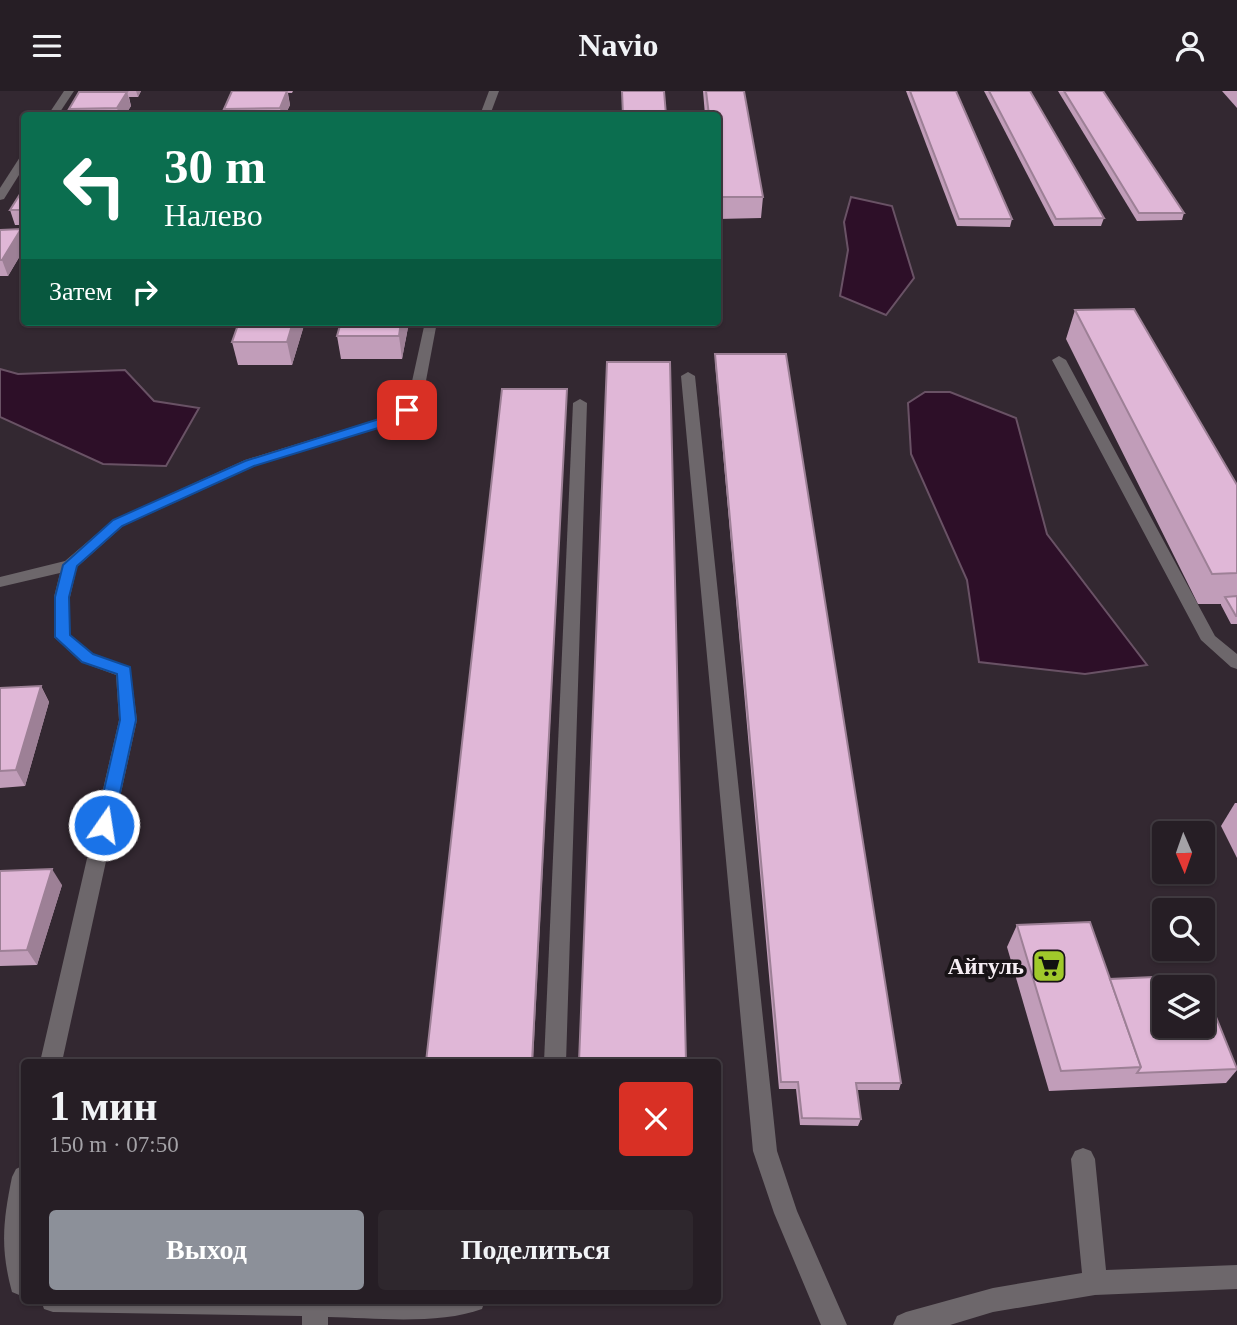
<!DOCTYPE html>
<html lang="ru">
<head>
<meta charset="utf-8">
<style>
	:root { --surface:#261e25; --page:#2e272d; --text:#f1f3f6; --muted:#a4a2a7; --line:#423c42; --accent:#8c9099 }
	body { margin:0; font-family:Georgia,serif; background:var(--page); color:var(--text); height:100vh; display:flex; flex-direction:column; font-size:26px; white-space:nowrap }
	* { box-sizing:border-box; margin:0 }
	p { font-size:23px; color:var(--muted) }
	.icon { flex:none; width:38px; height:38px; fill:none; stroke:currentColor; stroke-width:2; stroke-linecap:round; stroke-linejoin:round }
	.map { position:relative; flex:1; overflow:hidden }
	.drawer { position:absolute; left:21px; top:968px; width:700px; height:245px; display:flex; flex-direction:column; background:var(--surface); border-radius:7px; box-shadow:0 2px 5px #0004,0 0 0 2px var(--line) }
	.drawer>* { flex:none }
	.guide { position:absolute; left:21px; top:21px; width:700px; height:214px; border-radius:7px; box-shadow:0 2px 5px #0004,0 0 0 2px var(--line); background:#0b6e4f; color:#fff; overflow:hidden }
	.needle { width:46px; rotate:178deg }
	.controls { position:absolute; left:1152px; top:730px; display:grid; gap:14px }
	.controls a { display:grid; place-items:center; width:63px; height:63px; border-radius:7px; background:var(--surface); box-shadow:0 2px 5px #0004,0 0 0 2px var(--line); font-size:35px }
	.pin { position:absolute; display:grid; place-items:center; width:60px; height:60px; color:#fff; margin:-30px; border-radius:14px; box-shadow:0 4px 10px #0006 }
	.me { position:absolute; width:77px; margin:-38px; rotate:13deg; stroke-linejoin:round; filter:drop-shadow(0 0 5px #0008) }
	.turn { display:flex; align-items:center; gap:24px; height:147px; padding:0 28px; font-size:32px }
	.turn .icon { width:91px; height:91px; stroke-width:2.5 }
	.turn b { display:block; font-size:49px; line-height:60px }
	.then { display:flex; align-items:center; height:66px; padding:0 28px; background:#0003; gap:14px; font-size:26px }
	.round { display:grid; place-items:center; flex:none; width:74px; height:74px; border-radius:7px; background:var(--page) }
	.overview { display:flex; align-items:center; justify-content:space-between; height:119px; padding:0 28px }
	h1 { font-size:42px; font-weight:600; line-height:52px }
	.cta { display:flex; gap:14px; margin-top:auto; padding:14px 28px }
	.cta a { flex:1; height:80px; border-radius:7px; background:var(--accent); color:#fff; font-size:28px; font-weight:600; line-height:80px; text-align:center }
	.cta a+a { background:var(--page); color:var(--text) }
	header { display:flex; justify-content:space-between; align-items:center; height:91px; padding:0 28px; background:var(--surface); font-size:32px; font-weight:600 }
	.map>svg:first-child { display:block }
	.water { fill:#2d0f28; stroke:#695265; stroke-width:2 }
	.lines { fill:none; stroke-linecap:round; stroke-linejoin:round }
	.minor { fill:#6d676b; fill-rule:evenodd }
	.wall { fill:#c19db9 }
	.shaded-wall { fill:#9d8096 }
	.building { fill:#e0b7d7; stroke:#9d8096; stroke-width:2; fill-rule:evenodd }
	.route { fill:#1a73e8; stroke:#114b97; stroke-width:2 }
	.labels { text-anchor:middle; stroke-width:7; stroke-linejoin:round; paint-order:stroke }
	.poi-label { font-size:23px; font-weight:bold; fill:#f5edf3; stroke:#181316; text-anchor:end }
</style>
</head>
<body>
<header><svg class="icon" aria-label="menu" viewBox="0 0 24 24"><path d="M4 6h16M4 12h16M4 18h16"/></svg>Navio<svg class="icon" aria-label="person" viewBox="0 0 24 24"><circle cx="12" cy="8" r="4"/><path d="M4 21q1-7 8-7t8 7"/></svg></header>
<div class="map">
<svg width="1237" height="1234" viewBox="0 0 1237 1234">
	<rect width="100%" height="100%" fill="#332831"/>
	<g class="water">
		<path d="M851 106 892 115 914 187 886 224 840 205 848 159 844 131Z"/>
		<path d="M0 278 18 283 125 279 154 310 199 317 166 375 103 373 0 326Z"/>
		<path d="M925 301H950L1016 327 1047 443 1147 574 1085 583 979 571 967 489 911 363 908 312Z"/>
	</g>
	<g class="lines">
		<g class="minor">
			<path d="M64 0H74L58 24H48Z"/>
			<path d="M489 0H499L490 24H480Z"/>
			<path d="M24 65V76L4 108 0 109V97L20 66Z"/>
			<path d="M425 231H437L425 295 412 322 388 334 255 375 123 435 77 476 70 506V544L93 563 130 576 137 629 62 971H40L119 629 116 584 81 571 54 546V506L60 482 0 496V486L65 470 113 429 245 369 378 328 401 317 411 295Z"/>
			<path d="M1059 265 1066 269 1215 545 1237 563V578L1231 576 1201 549 1052 269Z"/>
			<path d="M688 281 695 285 777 1060 797 1120 847 1234H821L774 1122 753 1060 681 285Z"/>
			<path d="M580 308 587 312 566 971H544L573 312Z"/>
			<path d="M1083 1057 1091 1060 1095 1068 1106 1179 1237 1174V1198L1095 1204 993 1221 950 1234H893L897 1225 906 1221 993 1197 1082 1182 1071 1068 1075 1060Z"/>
			<path d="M24 1074V1206L12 1201C0 1157 3 1130 12 1086L16 1078Z"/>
			<path d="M41 1209H485L482 1218C439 1234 374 1227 328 1226V1234H302V1225L53 1221 44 1218Z"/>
		</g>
	</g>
	<g class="wall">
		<path d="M91 0H141L138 6H129L131 15 125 24H71L69 18 92 1Z"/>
		<path d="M232 0H293L292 2H288L290 14 285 24H225L224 18Z"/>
		<path d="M703 0H744L763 106 761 127 718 128V24H705Z"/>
		<path d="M906 0H956L1012 128 1010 136 957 135Z"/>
		<path d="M984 0H1030L1104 127 1101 135H1054Z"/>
		<path d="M1058 0H1103L1184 122 1182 129 1137 130Z"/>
		<path d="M1222 0H1237V17Z"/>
		<path d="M24 97V134H15L10 119Z"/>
		<path d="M21 138 24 147V158L8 185H0V139Z"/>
		<path d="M1075 219 1237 394V533H1231L1221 514V513H1198L1066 248Z"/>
		<path d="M305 231 292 274H238L232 251Z"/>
		<path d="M409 231 402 268H341L337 245Z"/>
		<path d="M715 263 901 992 899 999H857L861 1028 858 1035 800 1034 796 998H779L715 271Z"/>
		<path d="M41 595 49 611 25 695 0 697V597Z"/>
		<path d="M1235 712H1237V767L1221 735Z"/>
		<path d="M0 780 62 794 37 874 0 875Z"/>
		<path d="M1017 834 1110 888 1237 977V979L1226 992 1049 1000 1007 856Z"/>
	</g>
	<g class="shaded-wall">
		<path d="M136 0H141L138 6Z"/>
		<path d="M287 0 290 14 285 24H281L280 17Z"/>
		<path d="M127 1 131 15 125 24H119L117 17Z"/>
		<path d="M21 138 24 147V158L8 185 2 169Z"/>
		<path d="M293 231H305L292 274 287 251Z"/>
		<path d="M401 231H409L402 268 399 245Z"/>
		<path d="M567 298 533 971H532Z"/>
		<path d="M41 595 49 611 25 695 16 679Z"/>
		<path d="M52 778 62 794 37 874 27 859Z"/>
	</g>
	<g class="building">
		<path d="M232 0H287L280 17 224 18Z"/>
		<path d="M622 0H664L666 24H623Z"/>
		<path d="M706 0H744L763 106H719L718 91V24H709Z"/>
		<path d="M910 0H956L1012 128H959Z"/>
		<path d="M989 0H1030L1104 127 1056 128Z"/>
		<path d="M1064 0H1103L1184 122H1139Z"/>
		<path d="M79 1H127L117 17 69 18Z"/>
		<path d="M24 97V119H10Z"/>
		<path d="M21 138 2 169H0V139Z"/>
		<path d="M1134 218 1237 394V482L1212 483 1075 219Z"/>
		<path d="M239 231H293L287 251H232Z"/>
		<path d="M341 231H401L399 245H337Z"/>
		<path d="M715 263H786L901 992H856L861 1028 802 1027 798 991H781Z"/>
		<path d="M607 271H670L686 971H579Z"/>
		<path d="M502 298H567L532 971H426Z"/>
		<path d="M1237 505V525H1236L1225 506Z"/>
		<path d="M41 595 16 679 0 680V597Z"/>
		<path d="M52 778 27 859 0 860V780Z"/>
		<path d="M1090 831 1141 976 1061 980 1017 834Z"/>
		<path d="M1199 884 1237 978 1137 982 1141 976 1110 888ZM1164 896H1202V934H1164Z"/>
	</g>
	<path class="route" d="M407 315 413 319 411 322 388 334 254 375 122 435 77 475 69 506 70 544 93 563 130 576 136 629 113 734 111 739H98L96 734 120 629 117 583 82 571 55 546V506L63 474 113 429 245 370 379 328Z"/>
	<defs>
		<symbol id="supermarket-square" viewBox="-11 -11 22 22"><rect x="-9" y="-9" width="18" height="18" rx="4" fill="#a0c92b" stroke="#181316"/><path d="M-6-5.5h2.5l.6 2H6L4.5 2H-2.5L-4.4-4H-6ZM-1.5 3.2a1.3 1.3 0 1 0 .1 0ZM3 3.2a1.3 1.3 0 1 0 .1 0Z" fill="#111"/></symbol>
	</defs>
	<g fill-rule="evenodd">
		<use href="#supermarket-square" x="1030" y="856" width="38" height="38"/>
	</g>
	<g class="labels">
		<g class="poi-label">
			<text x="1024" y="883">Айгуль</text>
		</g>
	</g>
</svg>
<div class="controls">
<a><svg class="needle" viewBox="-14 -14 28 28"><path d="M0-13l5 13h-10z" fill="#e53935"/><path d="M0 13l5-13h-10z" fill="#a4a2a7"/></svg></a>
<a><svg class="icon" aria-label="search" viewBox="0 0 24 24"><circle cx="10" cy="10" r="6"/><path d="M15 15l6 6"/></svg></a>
<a><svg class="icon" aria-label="layers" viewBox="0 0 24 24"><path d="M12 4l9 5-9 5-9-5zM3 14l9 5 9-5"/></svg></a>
</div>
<div class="pin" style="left:407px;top:319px;background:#d93025"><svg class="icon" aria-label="arrive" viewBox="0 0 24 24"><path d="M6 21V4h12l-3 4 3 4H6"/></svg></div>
<svg class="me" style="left:104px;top:734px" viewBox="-20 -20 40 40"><circle r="17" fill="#1a73e8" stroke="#fff" stroke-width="3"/><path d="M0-11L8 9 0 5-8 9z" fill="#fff"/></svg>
<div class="guide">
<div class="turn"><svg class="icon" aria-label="left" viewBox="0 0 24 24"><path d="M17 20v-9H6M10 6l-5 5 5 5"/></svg><div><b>30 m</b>Налево</div></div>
<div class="then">Затем<svg class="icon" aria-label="right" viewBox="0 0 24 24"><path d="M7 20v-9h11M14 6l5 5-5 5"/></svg></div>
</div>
<section class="drawer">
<div class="overview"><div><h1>1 мин</h1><p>150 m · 07:50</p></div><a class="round" style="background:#d93025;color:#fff"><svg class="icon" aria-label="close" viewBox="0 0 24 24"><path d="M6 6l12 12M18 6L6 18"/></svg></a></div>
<div class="cta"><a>Выход</a><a>Поделиться</a></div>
</section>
</div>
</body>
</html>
